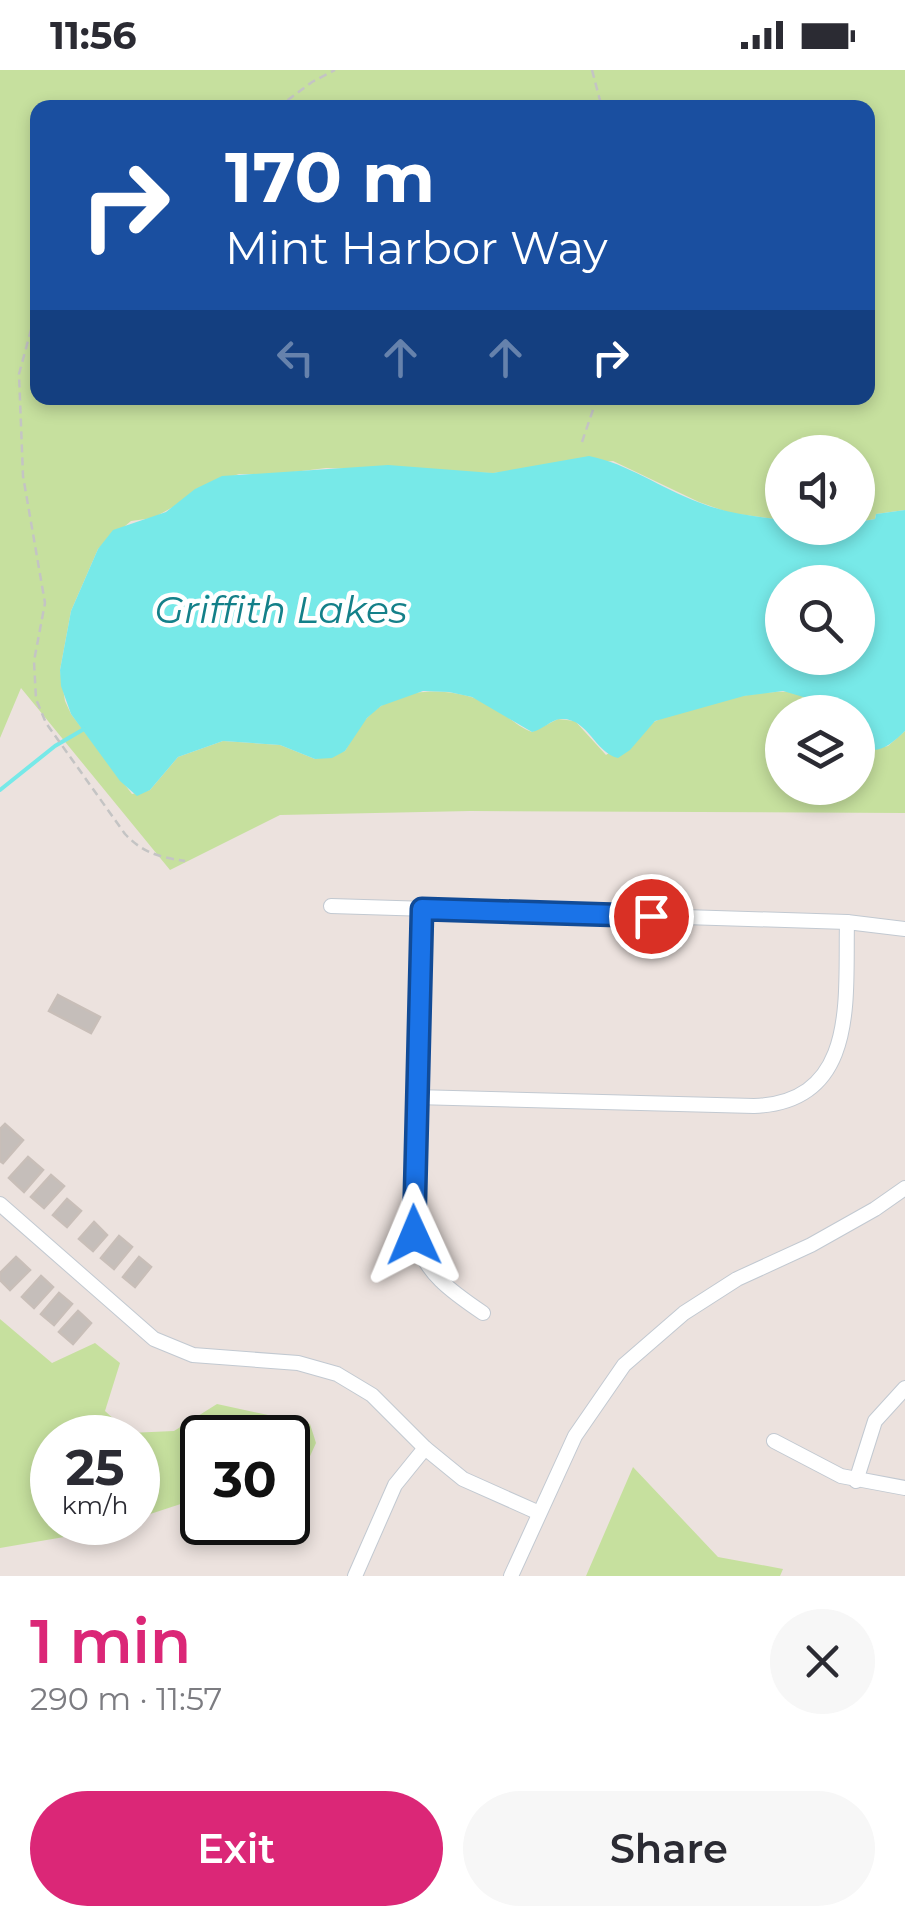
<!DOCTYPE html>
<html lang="en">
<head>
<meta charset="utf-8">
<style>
	:root { --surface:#fff; --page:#f7f7f7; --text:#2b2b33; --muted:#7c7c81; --accent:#db2777 }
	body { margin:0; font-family:Montserrat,sans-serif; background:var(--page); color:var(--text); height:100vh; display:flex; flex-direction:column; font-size:38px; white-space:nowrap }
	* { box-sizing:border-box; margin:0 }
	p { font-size:32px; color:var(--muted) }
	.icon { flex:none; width:55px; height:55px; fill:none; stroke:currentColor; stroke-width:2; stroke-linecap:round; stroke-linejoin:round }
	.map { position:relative; height:1506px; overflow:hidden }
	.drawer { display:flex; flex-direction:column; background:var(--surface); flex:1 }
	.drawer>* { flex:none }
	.guide { position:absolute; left:30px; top:30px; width:845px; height:305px; border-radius:20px; box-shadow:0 5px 15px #0003; background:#1a4fa0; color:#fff; overflow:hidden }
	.buttons { position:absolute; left:765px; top:365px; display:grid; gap:20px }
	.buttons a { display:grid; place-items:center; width:110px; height:110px; border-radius:50%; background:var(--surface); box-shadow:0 5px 15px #0003; font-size:50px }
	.speed { position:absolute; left:30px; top:1345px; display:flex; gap:20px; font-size:50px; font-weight:700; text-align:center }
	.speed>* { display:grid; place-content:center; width:130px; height:130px; border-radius:50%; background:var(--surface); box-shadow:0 5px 15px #0003; line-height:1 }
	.speed small { font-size:25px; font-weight:400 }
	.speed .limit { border:5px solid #111; border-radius:15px; background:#fff; color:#111 }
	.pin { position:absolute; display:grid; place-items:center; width:85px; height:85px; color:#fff; margin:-42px; border:5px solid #fff; border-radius:50%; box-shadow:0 2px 10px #0007 }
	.me { position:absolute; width:110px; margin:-55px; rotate:359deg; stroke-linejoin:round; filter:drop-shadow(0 0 8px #0008) }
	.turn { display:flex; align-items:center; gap:35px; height:210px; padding:0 30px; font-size:45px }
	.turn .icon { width:130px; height:130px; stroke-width:2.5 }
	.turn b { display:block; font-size:70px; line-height:85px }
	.lanes { display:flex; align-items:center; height:95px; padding:0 30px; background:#0003; justify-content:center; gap:50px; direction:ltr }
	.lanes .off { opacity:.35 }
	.round { display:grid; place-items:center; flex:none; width:105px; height:105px; border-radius:52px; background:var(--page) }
	.summary { display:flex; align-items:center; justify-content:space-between; height:170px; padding:0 30px }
	h1 { font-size:60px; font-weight:600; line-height:75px; color:var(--accent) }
	.action { display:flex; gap:20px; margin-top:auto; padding:20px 30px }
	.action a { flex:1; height:115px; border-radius:60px; background:var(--accent); color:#fff; font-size:40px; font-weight:600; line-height:115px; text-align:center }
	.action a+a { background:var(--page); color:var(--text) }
	.status { display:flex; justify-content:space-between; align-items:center; height:70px; padding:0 50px; background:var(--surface); direction:ltr }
	.status svg { height:28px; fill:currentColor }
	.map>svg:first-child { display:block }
	.green { fill:#c6e09e; fill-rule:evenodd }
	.water { fill:#77e9e8; fill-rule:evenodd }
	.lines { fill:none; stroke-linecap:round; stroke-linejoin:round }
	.stream { stroke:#77e9e8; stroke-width:4 }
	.building { fill:#c5beba; stroke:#c8beb8; stroke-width:2.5 }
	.street-casing { stroke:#c2c9d1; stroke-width:16 }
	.path { stroke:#c4c4c4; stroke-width:2.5; stroke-dasharray:8 5; stroke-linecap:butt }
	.street { stroke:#fff; stroke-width:14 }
	.route-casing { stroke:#114b97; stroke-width:25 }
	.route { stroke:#1a73e8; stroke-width:18 }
	.labels { text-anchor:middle; stroke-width:9; stroke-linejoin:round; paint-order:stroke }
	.water-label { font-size:38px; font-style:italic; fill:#148089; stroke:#fff }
</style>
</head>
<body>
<div class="status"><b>11:56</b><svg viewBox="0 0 49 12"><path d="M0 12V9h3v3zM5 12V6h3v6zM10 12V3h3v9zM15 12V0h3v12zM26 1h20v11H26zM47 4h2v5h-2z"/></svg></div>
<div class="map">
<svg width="905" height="1506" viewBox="0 0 905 1506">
	<rect width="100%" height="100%" fill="#ece2de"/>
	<g class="green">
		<path d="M0 0H905V440L876 444 875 449 858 452V382H782V450L730 443 699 432 613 391 493 403 326 398 277 404H239L196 419 182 432 153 448 131 451 98 479 71 541 60 600 65 631 71 644 132 724 150 720 178 687 223 671 280 675 315 689 345 681C352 670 358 657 367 648 397 615 455 615 492 636 506 644 517 657 532 662L558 649 575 651 606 685C623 674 640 658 658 650 681 638 771 616 795 623 808 626 818 635 828 642H782V718H858V675L867 680 888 676 905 661V743L470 741 280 745 170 800 21 618 0 668ZM38 38H868V328H38Z"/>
		<path d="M0 1249 52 1293 95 1273 120 1293 105 1341 129 1363 174 1361 217 1334 310 1354 316 1373 306 1395 288 1401V1368H202V1427L138 1448V1368H52V1452L124 1453 99 1461 0 1478Z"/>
		<path d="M633 1397 718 1487 783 1499 780 1506H586Z"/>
	</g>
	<path class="water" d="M589 386C629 394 660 418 698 432 725 443 753 446 782 450V458H858V452L875 449 876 444 905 440V661C890 675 878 687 858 675V642H828L810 629 783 621 744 626 655 651 630 680 618 688C594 682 588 647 560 649 551 650 542 660 532 662L472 627 449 622 423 621 381 636 367 648 345 681 332 688 315 689 280 675 223 671 178 687 150 720 137 726 120 711 71 644 61 616 60 600 71 541 98 479 113 460 166 442 195 419 222 406 388 395 493 403ZM782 512H858V588H782Z"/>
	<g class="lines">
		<path class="stream" d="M0 720 55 676 84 659"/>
	</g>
	<g class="building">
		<path d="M58 925 100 947 91 963 49 941Z"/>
		<path d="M5 1054 23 1070 3 1093 0 1091V1059Z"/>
		<path d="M28 1087 43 1100 24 1122 9 1108Z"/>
		<path d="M51 1105 64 1116 44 1138 31 1127Z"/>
		<path d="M67 1129 81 1141 67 1157 53 1145Z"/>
		<path d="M94 1152 107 1165 93 1181 79 1169Z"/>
		<path d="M119 1166 132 1177 114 1199 101 1188Z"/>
		<path d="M16 1187 30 1200 10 1220 0 1210V1203Z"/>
		<path d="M139 1187 151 1197 135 1217 123 1207Z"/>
		<path d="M41 1206 53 1217 34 1238 22 1227Z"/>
		<path d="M59 1223 72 1234 54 1255 41 1244Z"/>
		<path d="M78 1241 91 1253 73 1274 59 1262Z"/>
	</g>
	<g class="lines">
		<defs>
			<g id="street">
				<path d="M331 836 847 852 905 859"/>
				<path d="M421 839 414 1165C424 1203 452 1222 483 1243"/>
				<path d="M415 1027 754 1036C859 1032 845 928 847 852"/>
				<path d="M0 1134 154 1269 193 1285 298 1293 337 1304 372 1325 425 1378 463 1409 537 1442"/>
				<path d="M774 1371 841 1406 905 1418"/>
				<path d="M856 1411 875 1351 905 1318"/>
				<path d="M355 1506 395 1415 425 1378"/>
				<path d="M511 1506 575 1366 624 1295 684 1243 737 1209 811 1175 875 1139 905 1118"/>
			</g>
		</defs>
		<use href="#street" class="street-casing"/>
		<g class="path">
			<path d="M592 0 602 38"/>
			<path d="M277 38 312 12 335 0"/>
			<path d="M38 234 19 304 23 406 45 533 34 591 36 629 46 653 125 764C143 783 159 787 185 791"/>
			<path d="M582 372 597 328"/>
		</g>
		<use href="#street" class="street"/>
	</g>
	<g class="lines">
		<defs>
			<path id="route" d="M414 1165 422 839 651 846"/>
		</defs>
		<use href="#route" class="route-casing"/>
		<use href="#route" class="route"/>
	</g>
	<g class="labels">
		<g class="water-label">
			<text x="281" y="553">Griffith Lakes</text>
		</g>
	</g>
</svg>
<div class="buttons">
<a><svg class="icon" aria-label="sound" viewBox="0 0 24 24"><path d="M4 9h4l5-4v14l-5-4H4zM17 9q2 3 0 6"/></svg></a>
<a><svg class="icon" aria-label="search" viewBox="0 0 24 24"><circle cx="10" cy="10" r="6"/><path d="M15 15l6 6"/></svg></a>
<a><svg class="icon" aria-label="layers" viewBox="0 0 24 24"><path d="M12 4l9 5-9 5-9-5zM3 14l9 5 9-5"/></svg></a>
</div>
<div class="speed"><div>25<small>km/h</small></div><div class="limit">30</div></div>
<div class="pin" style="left:651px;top:846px;background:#d93025"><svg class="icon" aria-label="arrive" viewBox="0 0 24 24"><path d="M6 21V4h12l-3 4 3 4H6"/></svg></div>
<svg class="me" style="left:414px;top:1165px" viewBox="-20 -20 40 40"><path d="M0-17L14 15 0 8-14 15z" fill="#1a73e8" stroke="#fff" stroke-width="4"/></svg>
<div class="guide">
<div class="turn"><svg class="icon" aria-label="right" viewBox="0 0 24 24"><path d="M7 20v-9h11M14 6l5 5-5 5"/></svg><div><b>170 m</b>Mint Harbor Way</div></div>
<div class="lanes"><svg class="icon off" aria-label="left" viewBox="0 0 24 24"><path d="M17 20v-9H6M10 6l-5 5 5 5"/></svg><svg class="icon off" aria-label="ahead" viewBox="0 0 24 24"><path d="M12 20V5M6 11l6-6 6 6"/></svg><svg class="icon off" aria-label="ahead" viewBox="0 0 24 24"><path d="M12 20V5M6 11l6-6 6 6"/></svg><svg class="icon" aria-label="right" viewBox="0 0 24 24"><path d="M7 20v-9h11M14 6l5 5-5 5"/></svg></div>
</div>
</div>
<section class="drawer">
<div class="summary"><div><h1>1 min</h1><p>290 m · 11:57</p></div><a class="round"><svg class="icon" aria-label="close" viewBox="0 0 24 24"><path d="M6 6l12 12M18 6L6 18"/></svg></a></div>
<div class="action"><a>Exit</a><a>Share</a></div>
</section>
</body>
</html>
